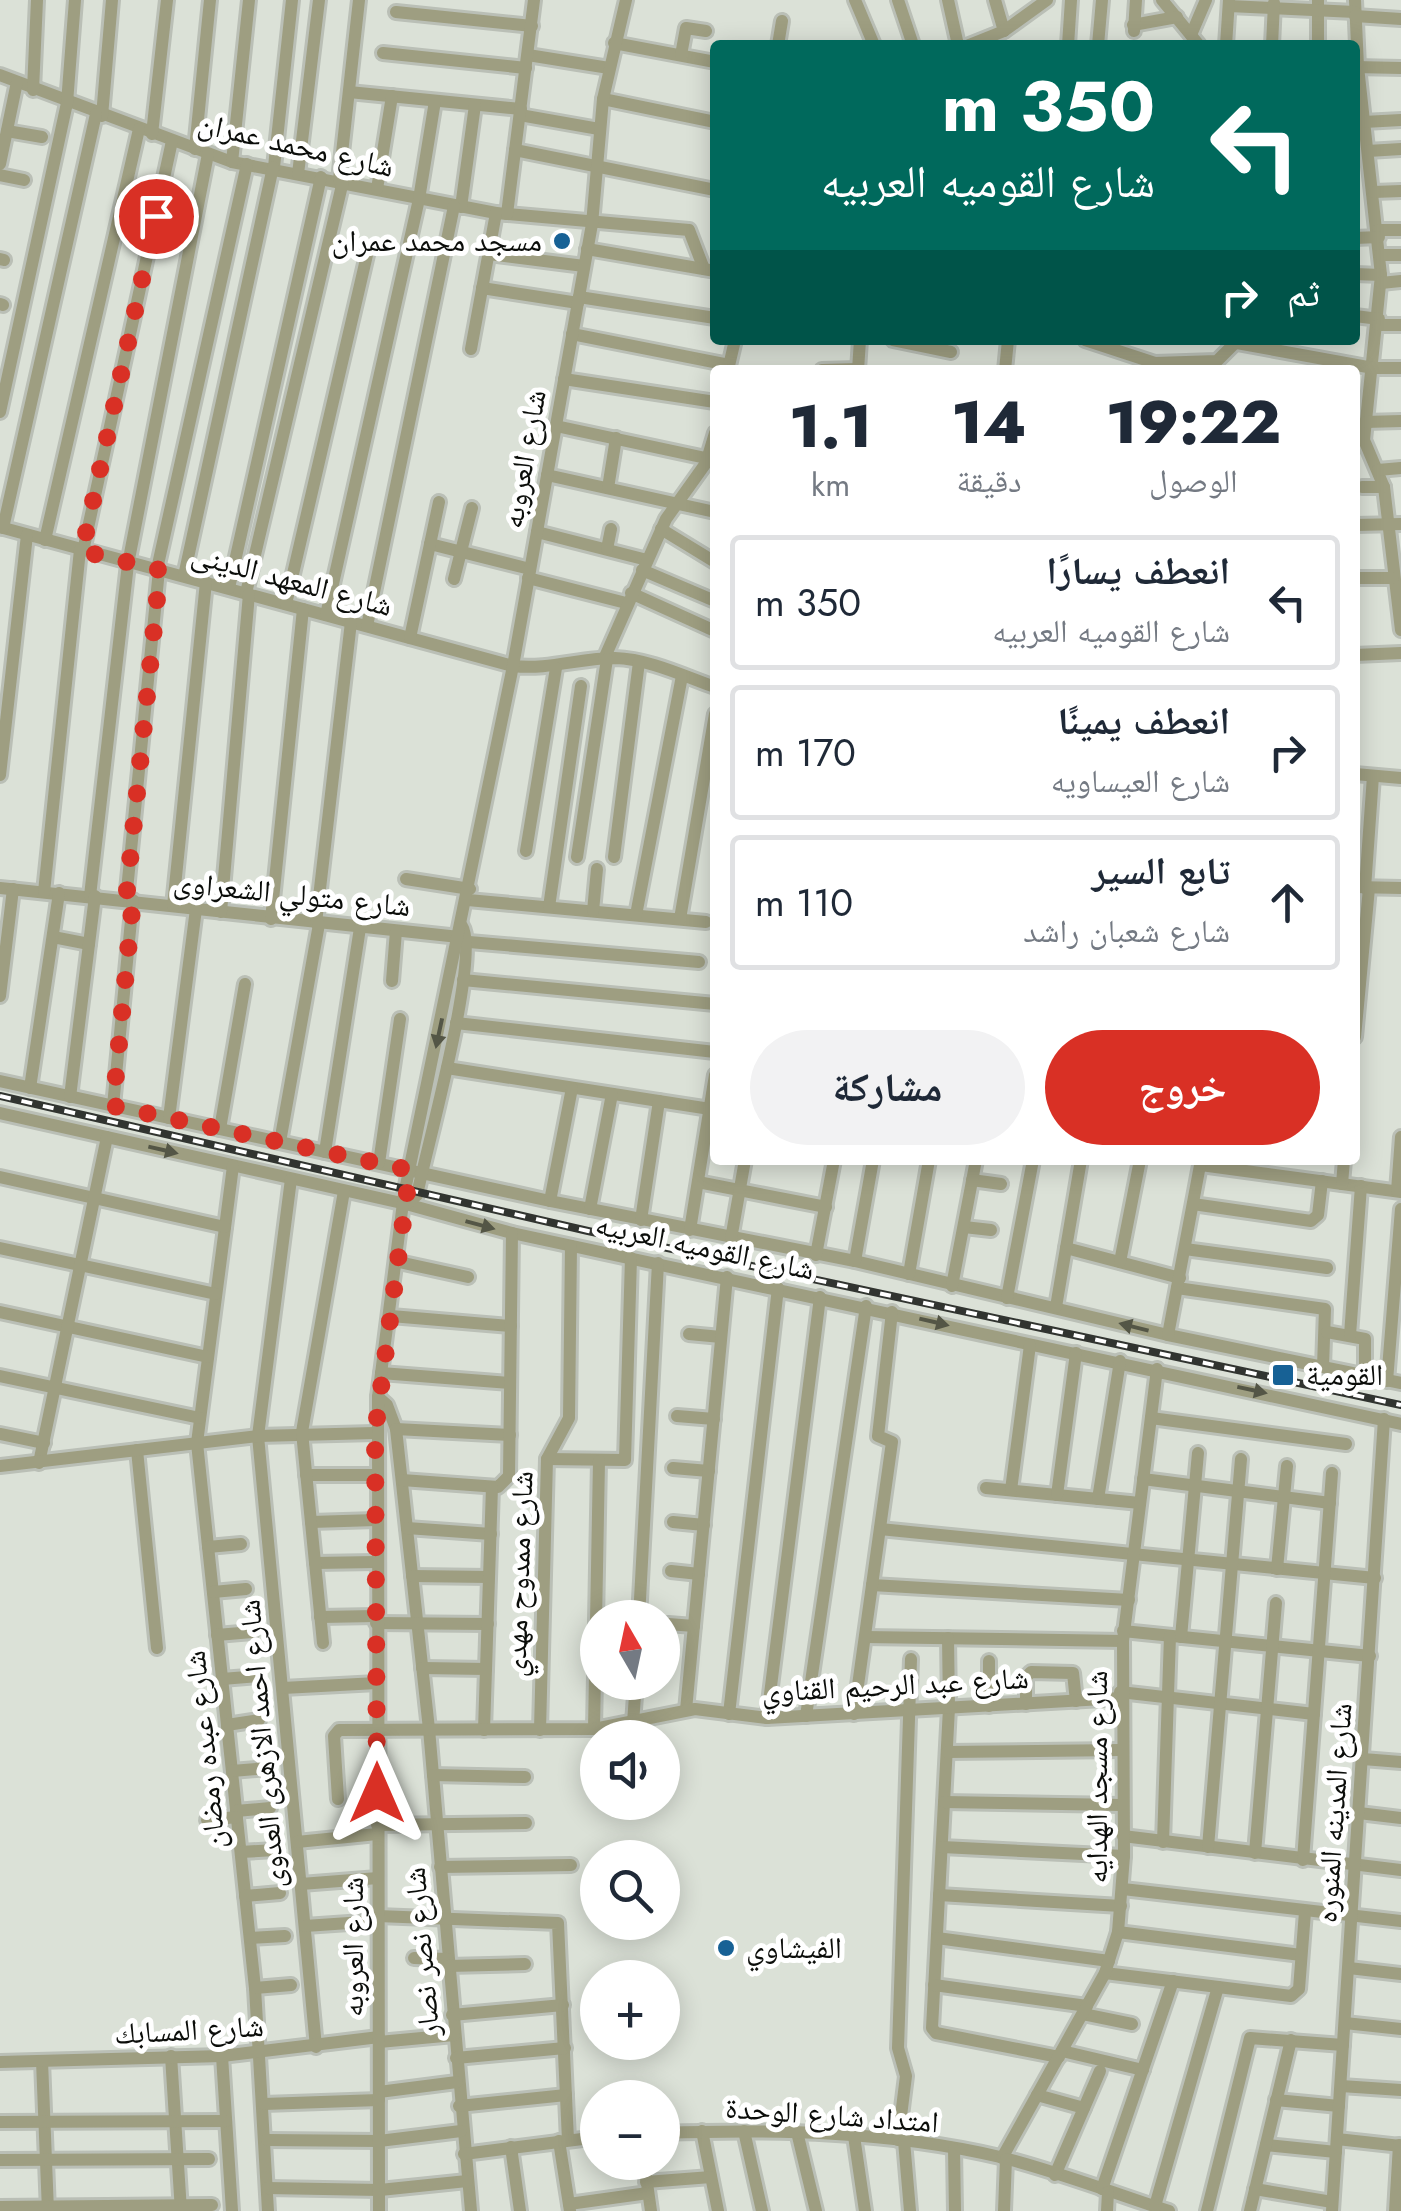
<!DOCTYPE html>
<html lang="ar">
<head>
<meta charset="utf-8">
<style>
	:root { --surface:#fff; --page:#f2f2f3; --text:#1f2937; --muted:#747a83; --line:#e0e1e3; --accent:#d93025 }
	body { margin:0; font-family:Jost,"Noto Naskh Arabic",sans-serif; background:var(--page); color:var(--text); direction:rtl; height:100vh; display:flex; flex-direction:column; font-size:38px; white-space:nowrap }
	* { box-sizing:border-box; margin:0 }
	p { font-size:32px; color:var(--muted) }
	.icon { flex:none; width:55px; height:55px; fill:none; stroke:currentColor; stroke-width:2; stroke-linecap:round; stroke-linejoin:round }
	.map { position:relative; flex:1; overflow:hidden; direction:ltr }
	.sheet { position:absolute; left:710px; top:365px; width:650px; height:800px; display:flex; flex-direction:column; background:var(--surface); border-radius:10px; box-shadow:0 5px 25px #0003; direction:rtl }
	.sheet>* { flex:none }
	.banner { position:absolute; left:710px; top:40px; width:650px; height:305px; border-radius:10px; box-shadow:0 5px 25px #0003; direction:rtl; background:#00695c; color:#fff; overflow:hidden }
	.needle { width:65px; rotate:351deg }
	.controls { position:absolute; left:580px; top:1600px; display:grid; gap:20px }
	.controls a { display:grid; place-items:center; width:100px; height:100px; border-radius:50%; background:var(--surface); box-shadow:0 5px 25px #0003; font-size:50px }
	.pin { position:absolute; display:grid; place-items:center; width:85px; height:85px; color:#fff; margin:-42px; border:5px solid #fff; border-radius:50%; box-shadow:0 2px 10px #0007 }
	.me { position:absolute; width:110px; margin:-55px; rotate:0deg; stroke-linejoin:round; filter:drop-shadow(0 0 8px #0008) }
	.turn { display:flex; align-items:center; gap:35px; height:210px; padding:0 40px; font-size:45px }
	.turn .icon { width:130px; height:130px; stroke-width:2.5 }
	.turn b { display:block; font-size:70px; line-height:85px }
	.then { display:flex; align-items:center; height:95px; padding:0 40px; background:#0003; gap:20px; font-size:38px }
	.eta { display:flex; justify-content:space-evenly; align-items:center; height:170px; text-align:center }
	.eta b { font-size:60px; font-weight:800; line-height:70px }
	.action { display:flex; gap:20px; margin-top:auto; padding:20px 40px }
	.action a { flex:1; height:115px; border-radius:60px; background:var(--accent); color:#fff; font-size:40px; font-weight:800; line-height:115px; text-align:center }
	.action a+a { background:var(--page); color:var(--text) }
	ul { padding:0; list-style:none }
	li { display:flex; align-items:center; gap:30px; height:135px; margin:0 20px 15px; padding:0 20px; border:5px solid var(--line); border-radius:10px }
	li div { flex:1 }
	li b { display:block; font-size:38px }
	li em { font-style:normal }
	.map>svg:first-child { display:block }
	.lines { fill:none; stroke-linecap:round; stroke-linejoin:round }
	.minor-casing { stroke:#babfb6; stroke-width:18 }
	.minor { stroke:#9e9e81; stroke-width:12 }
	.rail-casing { stroke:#313430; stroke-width:8 }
	.rail { stroke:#fff; stroke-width:4; stroke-dasharray:11; stroke-linecap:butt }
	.oneway { fill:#545646 }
	.route { stroke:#d93025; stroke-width:18; stroke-dasharray:0 32.4 }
	.poi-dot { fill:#176195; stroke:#fff; stroke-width:4 }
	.labels { text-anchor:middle; stroke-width:10; stroke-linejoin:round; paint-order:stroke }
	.street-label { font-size:30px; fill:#0b0d0a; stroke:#fff }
	.poi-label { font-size:30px; fill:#0b0d0a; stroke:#fff; text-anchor:start }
</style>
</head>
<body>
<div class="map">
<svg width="1401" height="2211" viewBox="0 0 1401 2211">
	<rect width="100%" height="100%" fill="#dbe1d7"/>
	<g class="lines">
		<defs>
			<g id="minor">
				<path d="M855 0 874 45"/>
				<path d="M898 0 913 45"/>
				<path d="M948 0 958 45"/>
				<path d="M995 0 1004 31"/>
				<path d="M1162 0 1199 45"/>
				<path d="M1318 0V45"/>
				<path d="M1355 0 1358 67 1381 275 1364 440 1384 487 1401 630"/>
				<path d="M1229 6 1355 12"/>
				<path d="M396 12 532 26"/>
				<path d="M1355 16 1401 19"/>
				<path d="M1133 25 1177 17"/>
				<path d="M1134 31 1136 0"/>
				<path d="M1191 35 1206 0"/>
				<path d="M614 43 715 62"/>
				<path d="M778 45 782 21"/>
				<path d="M969 45 1004 31 1047 0"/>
				<path d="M1068 45 1071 0"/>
				<path d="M1098 45 1102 0"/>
				<path d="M1226 45 1229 0"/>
				<path d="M1272 45 1274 3"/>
				<path d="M383 53 526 68"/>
				<path d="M528 55 609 68"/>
				<path d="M681 55 686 28 706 31"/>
				<path d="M1355 67 1401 68"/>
				<path d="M0 75 232 162 496 213 689 230 704 269"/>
				<path d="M33 90 37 0"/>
				<path d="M349 92 521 109"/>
				<path d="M603 99 715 122"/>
				<path d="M520 115 599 129"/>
				<path d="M102 116 112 0"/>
				<path d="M1364 122 1401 120"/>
				<path d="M7 131 42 137"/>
				<path d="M152 134 167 0"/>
				<path d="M195 149 210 0"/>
				<path d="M515 150 715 190"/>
				<path d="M1368 151 1401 149"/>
				<path d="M232 162 249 0"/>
				<path d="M0 164 17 82"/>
				<path d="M274 167 292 0"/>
				<path d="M298 174 319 0"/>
				<path d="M0 175 24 180"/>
				<path d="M339 180 359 0"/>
				<path d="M377 189 392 96"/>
				<path d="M1374 192 1401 191"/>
				<path d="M461 207 475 105"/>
				<path d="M507 214 534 0"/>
				<path d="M1378 230H1401"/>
				<path d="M1355 238 1379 237"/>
				<path d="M587 249 715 271"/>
				<path d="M489 254 584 266"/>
				<path d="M1380 255H1401"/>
				<path d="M0 259 4 260"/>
				<path d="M1355 274 1381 275"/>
				<path d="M1381 283 1401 281"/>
				<path d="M482 288 578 303"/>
				<path d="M579 297 715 318"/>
				<path d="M0 304 3 305"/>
				<path d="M1355 316 1379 319"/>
				<path d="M1378 325H1401"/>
				<path d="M572 334 729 365"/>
				<path d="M893 340 951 352"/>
				<path d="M1085 340 1155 363 1217 361 1238 340"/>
				<path d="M1237 343 1373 368H1401"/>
				<path d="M471 349 496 213"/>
				<path d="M728 370 735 340"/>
				<path d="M822 370 858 369"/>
				<path d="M858 370 860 340"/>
				<path d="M1005 370 1008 340"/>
				<path d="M564 379 715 402"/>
				<path d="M0 412 67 103 75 0"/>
				<path d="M1365 422 1401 421"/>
				<path d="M556 426 715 460"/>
				<path d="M1378 470 1401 468"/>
				<path d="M547 475 715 512"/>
				<path d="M1362 487H1384"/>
				<path d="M608 488 616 438"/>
				<path d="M1355 525 1401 524"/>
				<path d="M0 527 513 666C549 670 580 658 615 658 649 659 684 676 715 687"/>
				<path d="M3 528 96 114"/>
				<path d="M661 529 715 562"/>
				<path d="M537 532 647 560"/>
				<path d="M45 540 139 129"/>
				<path d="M430 544 530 569"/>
				<path d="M607 549 611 529"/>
				<path d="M83 551 172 141"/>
				<path d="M157 569 247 164"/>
				<path d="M642 570 715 601"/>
				<path d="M184 576 273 167"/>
				<path d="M528 578 626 603"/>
				<path d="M1355 578H1393"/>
				<path d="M454 579 472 508"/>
				<path d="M229 588 321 177"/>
				<path d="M246 593 343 181"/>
				<path d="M631 593 715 631"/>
				<path d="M286 604 367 255"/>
				<path d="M326 615 419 199 435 101"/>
				<path d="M367 626 454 206"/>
				<path d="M410 638 439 502"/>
				<path d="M1355 655 1401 653"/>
				<path d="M604 659 666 519 706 463 715 433"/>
				<path d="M1355 774 1401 778"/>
				<path d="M0 775 27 535"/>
				<path d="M526 851 556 668"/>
				<path d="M577 857 607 659"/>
				<path d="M614 857 639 662"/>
				<path d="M406 879 470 889"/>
				<path d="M1355 887 1401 888"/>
				<path d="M0 888 459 937"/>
				<path d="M1365 888 1373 776"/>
				<path d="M44 892 80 550"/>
				<path d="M90 896 128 564 208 154"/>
				<path d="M126 900 159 570"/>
				<path d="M468 900 706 922"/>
				<path d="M173 906 206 582"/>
				<path d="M549 907 581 686"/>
				<path d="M593 911 597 869"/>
				<path d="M221 912 249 594"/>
				<path d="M636 915 682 676"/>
				<path d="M271 919 303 609"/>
				<path d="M680 919 715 714"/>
				<path d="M316 923 351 622"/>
				<path d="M53 937 89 944"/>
				<path d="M469 942 699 962"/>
				<path d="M463 980 715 1004"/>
				<path d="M392 981 396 931"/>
				<path d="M0 996 13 889"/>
				<path d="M456 1023 715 1052"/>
				<path d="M1355 1037 1369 888"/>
				<path d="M447 1068 710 1109"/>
				<path d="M0 1081 550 1201 855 1261 1168 1335 1401 1383"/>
				<path d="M30 1088 59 893"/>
				<path d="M70 1097 95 896"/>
				<path d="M113 1106 133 900"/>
				<path d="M0 1113 406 1204 512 1233 1401 1424"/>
				<path d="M169 1118 196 909"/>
				<path d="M220 1129 245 984"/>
				<path d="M280 1142 319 924"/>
				<path d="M325 1152 360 928"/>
				<path d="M379 1163 400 1019"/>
				<path d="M1201 1165 1401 1192"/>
				<path d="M233 1166 197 1443 255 1988 268 2211"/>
				<path d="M0 1177 225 1227"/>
				<path d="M291 1179 258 1436 316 2047"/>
				<path d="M972 1180 1001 1184"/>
				<path d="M698 1182 826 1207"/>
				<path d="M1342 1184 1344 1160"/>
				<path d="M1397 1191 1401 1137"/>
				<path d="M550 1201 572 1088"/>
				<path d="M406 1204 417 1195C426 1150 481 954 462 926"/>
				<path d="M1193 1204 1311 1221 1318 1215 1322 1181"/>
				<path d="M590 1209 612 1094"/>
				<path d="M641 1220 659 1101"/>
				<path d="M964 1227 991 1230"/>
				<path d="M690 1230 715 1075"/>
				<path d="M731 1239 745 1160"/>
				<path d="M0 1248 216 1294"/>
				<path d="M1066 1248 1180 1278"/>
				<path d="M1185 1249 1327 1268"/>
				<path d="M816 1255 834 1160"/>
				<path d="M855 1261 873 1160"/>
				<path d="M399 1262 468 1277"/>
				<path d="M1120 1262 1140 1160"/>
				<path d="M909 1274 929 1160"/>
				<path d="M952 1286 976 1160"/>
				<path d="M1177 1288 1325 1309 1323 1367"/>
				<path d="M1007 1298 1033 1160"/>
				<path d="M1056 1307 1081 1160"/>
				<path d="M0 1312 208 1357"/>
				<path d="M391 1316 511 1326"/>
				<path d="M1327 1332 1365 1339V1376"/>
				<path d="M689 1334 721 1337"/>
				<path d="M1168 1335 1201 1160"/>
				<path d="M1350 1335 1361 1186"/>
				<path d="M381 1373 510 1383"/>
				<path d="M0 1376 200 1418"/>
				<path d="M1387 1381 1401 1209"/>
				<path d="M378 1397 387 1405 396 1429 429 1729 471 2211"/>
				<path d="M677 1416 714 1419"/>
				<path d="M1151 1418 1346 1444"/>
				<path d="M396 1429 510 1435"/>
				<path d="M0 1434 44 1443"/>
				<path d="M137 1450 157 1648"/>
				<path d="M547 1459 625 1460 631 1258"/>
				<path d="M39 1463 107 1137"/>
				<path d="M0 1466 258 1436 375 1433"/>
				<path d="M673 1468 709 1471"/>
				<path d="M306 1475H376"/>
				<path d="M1143 1479 1330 1503"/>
				<path d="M402 1480 498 1487 509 1476 512 1233"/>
				<path d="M986 1488 1140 1503"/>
				<path d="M1011 1490 1030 1345"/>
				<path d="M1057 1495 1076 1353"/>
				<path d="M1098 1499 1120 1361"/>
				<path d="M311 1522 376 1520"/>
				<path d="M673 1522 704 1525"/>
				<path d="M407 1528 491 1534"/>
				<path d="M880 1529 1375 1578"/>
				<path d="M208 1547 241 1544"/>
				<path d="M315 1563 376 1562"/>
				<path d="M1277 1569 1287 1466"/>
				<path d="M671 1571 699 1574"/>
				<path d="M412 1576 489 1577"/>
				<path d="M872 1585 1129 1600"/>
				<path d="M213 1592 246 1589"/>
				<path d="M320 1617 376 1616"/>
				<path d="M639 1618 658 1263"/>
				<path d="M376 1623 488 1624"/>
				<path d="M668 1624 694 1626"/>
				<path d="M1123 1631 1370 1656"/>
				<path d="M217 1635 252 1632"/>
				<path d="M865 1637 1123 1641"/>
				<path d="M1181 1637 1198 1453"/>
				<path d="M948 1638 949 1708 932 2028 936 2033 1059 2057"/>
				<path d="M323 1643 302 1432 344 1191"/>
				<path d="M989 1661V1706"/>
				<path d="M422 1668 486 1669"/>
				<path d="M222 1679 258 1676"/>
				<path d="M283 1688 377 1683"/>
				<path d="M1120 1692 1314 1714"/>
				<path d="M1026 1704V1677L1031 1672 1073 1673 1076 1701"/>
				<path d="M686 1710 727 1277"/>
				<path d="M729 1714 778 1288"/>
				<path d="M854 1714 892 1442 878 1436 892 1312"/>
				<path d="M806 1716 866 1306"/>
				<path d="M767 1718 820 1297"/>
				<path d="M633 1723 636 1682"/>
				<path d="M227 1725 259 1720"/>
				<path d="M594 1729 599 1461"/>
				<path d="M484 1730 492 1487"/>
				<path d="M540 1730 547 1459 569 1418 571 1246"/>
				<path d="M947 1752 1121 1750"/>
				<path d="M1363 1759 1401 1762"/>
				<path d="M232 1771 267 1768"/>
				<path d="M433 1775 525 1777"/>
				<path d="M338 1799 334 1736 339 1730 594 1729 695 1709 767 1718 1120 1698"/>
				<path d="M944 1802 1122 1805"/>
				<path d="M236 1811 270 1808"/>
				<path d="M1359 1813 1401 1818"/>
				<path d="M207 1820 237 1817"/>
				<path d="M377 1825 526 1823"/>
				<path d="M1123 1836 1401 1870"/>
				<path d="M297 1842 377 1834"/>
				<path d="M1163 1842 1170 1636"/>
				<path d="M942 1847 1124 1856"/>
				<path d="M1208 1847 1241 1459"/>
				<path d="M241 1852 275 1850"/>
				<path d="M1255 1853 1276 1603"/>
				<path d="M1303 1860 1332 1473"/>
				<path d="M440 1867 571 1865"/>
				<path d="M301 1884 378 1878"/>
				<path d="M1123 1889 1401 1921"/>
				<path d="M939 1895 1121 1906"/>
				<path d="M245 1896 280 1893"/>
				<path d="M378 1916 558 1923 568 2140"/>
				<path d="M305 1926 378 1921"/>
				<path d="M1118 1932 1301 1955"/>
				<path d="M250 1938 285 1936"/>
				<path d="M937 1938 1109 1961"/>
				<path d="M414 1958 448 1959"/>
				<path d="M448 1966 525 1964"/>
				<path d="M1349 1968 1401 1974"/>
				<path d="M1105 1973 1291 1996 1299 1989 1305 1912"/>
				<path d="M934 1985 1087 2006"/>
				<path d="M255 1988 291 1985"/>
				<path d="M1083 2014 1132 2024"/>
				<path d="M452 2015 563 2005"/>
				<path d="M1345 2023 1401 2029"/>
				<path d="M379 2042 454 2035"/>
				<path d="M1062 2051 1143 2070"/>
				<path d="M171 2056 181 2211"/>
				<path d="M222 2056 232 2211"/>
				<path d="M456 2058 565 2048"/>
				<path d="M42 2061 48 2211"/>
				<path d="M0 2062 222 2056 379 2037"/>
				<path d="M1341 2086 1401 2090"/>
				<path d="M379 2092 457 2082"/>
				<path d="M1037 2095 1084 2108"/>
				<path d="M1276 2100 1339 2106"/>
				<path d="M264 2104 379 2100"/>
				<path d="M459 2106 566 2095"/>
				<path d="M0 2122 226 2121"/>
				<path d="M702 2131 718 2211"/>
				<path d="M744 2131 762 2211"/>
				<path d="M797 2132 816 2211"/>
				<path d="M662 2133C775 2129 890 2131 1000 2157 1057 2171 1113 2193 1169 2211"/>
				<path d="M854 2136 865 2211"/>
				<path d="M1337 2139 1401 2146"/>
				<path d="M267 2140 379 2141 461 2131"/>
				<path d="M898 2140 906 2076 898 2048 911 1659"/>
				<path d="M559 2141 570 2211"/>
				<path d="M904 2141 910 2211"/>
				<path d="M1266 2145 1336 2152"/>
				<path d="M511 2147 520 2211"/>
				<path d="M954 2149 955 2211"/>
				<path d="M464 2154 598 2137"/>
				<path d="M1002 2158 1105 1973 1118 1932 1124 1856 1123 1641 1157 1369"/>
				<path d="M0 2160 209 2159"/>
				<path d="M644 2162 651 2211"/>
				<path d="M1055 2175 1100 2071"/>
				<path d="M646 2182 711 2177"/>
				<path d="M267 2188 380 2190 467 2181"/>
				<path d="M1102 2189 1173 1981"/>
				<path d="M1255 2189 1332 2202"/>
				<path d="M569 2204 648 2193"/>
				<path d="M1155 2206 1218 1987"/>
				<path d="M0 2207 212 2205"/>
				<path d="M379 2211 378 1397 404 1195 513 666 592 224 603 99 626 0"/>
				<path d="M1004 2211 1006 2159"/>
				<path d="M1107 2211 1108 2192"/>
				<path d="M1207 2211 1250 2038 1343 2045"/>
				<path d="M1250 2211 1291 2040"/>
				<path d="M1332 2211 1384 1419"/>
				<path d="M1395 2211 1399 2145"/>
			</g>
		</defs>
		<use href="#minor" class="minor-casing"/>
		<use href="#minor" class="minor"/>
		<defs>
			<path id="rail" d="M0 1096 588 1231 1401 1405"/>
		</defs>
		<use href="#rail" class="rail-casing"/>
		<use href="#rail" class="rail"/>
	</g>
	<defs><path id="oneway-solid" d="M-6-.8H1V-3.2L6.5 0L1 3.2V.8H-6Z" transform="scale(2.5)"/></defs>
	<g class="oneway">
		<use href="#oneway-solid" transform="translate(439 1033) rotate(102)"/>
		<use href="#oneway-solid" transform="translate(163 1150) rotate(13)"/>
		<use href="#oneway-solid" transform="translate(480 1225) rotate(15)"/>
		<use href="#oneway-solid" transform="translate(934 1322) rotate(13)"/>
		<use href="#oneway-solid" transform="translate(1134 1327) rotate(-166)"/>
		<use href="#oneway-solid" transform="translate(1252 1390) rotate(12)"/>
	</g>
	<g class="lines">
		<path class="route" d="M156 216 82 551 160 570 126 900H133L113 1106 410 1170 375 1433 377 1793"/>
	</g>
	<g class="poi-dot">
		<circle cx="562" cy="241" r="10"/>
		<rect x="1271" y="1363" width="24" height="24" rx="5"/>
		<circle cx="726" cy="1948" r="10"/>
	</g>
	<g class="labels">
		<g class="street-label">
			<text transform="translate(296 145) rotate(13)" y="10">شارع محمد عمران</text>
			<text transform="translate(524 459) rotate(-80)" y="10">شارع العروبه</text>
			<text transform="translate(292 580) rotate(15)" y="10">شارع المعهد الدينى</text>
			<text transform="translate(292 894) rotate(6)" y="10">شارع متولي الشعراوى</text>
			<text transform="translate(705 1247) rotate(12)" y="10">شارع القوميه العربيه</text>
			<text transform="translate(519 1574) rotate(-88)" y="10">شارع ممدوح مهدي</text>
			<text transform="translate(895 1685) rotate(-3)" y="10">شارع عبد الرحيم القناوي</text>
			<text transform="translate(262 1744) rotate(-95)" y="10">شارع احمد الازهرى العدوى</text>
			<text transform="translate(205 1750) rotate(-96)" y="10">شارع عبده رمضان</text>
			<text transform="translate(1097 1777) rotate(-90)" y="10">شارع مسجد الهدايه</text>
			<text transform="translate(1334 1813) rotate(-86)" y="10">شارع المدينه المنوره</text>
			<text transform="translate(353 1947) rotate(-90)" y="10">شارع العروبه</text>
			<text transform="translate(422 1952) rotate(-95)" y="10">شارع نصر نصار</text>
			<text transform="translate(189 2030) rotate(-3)" y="10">شارع المسابك</text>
			<text transform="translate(832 2115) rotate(4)" y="10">امتداد شارع الوحدة</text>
		</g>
		<g class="poi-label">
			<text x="542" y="251" text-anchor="end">مسجد محمد عمران</text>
			<text x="1306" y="1385">القومية</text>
			<text x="746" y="1958">الفيشاوي</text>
		</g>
	</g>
</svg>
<div class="controls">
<a><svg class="needle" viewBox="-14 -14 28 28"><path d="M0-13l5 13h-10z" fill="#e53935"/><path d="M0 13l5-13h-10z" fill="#747a83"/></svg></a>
<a><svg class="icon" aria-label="sound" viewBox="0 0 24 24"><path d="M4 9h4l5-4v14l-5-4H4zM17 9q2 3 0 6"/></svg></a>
<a><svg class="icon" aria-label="search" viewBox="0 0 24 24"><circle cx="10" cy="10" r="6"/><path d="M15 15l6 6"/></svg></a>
<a>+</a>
<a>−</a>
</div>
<div class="pin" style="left:156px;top:216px;background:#d93025"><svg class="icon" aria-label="arrive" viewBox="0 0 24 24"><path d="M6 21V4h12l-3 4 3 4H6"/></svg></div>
<svg class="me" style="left:377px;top:1793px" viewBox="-20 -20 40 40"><path d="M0-17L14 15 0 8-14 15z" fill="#d93025" stroke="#fff" stroke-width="4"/></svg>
<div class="banner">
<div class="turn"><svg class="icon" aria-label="left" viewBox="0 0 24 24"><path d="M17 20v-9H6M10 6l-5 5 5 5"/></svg><div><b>350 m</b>شارع القوميه العربيه</div></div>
<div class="then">ثم<svg class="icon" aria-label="right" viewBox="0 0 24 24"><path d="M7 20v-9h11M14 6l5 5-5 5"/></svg></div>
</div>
<section class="sheet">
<div class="eta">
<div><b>19:22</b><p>الوصول</p></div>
<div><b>14</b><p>دقيقة</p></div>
<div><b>1.1</b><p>km</p></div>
</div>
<ul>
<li><svg class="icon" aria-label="left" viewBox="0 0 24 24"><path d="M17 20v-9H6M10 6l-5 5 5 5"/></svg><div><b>انعطف يسارًا</b><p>شارع القوميه العربيه</p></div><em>350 m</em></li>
<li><svg class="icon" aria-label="right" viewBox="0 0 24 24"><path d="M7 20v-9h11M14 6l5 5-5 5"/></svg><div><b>انعطف يمينًا</b><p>شارع العيساويه</p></div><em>170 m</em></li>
<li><svg class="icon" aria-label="ahead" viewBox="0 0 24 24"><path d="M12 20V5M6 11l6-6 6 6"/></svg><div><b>تابع السير</b><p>شارع شعبان راشد</p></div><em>110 m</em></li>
</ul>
<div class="action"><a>خروج</a><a>مشاركة</a></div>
</section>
</div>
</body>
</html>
